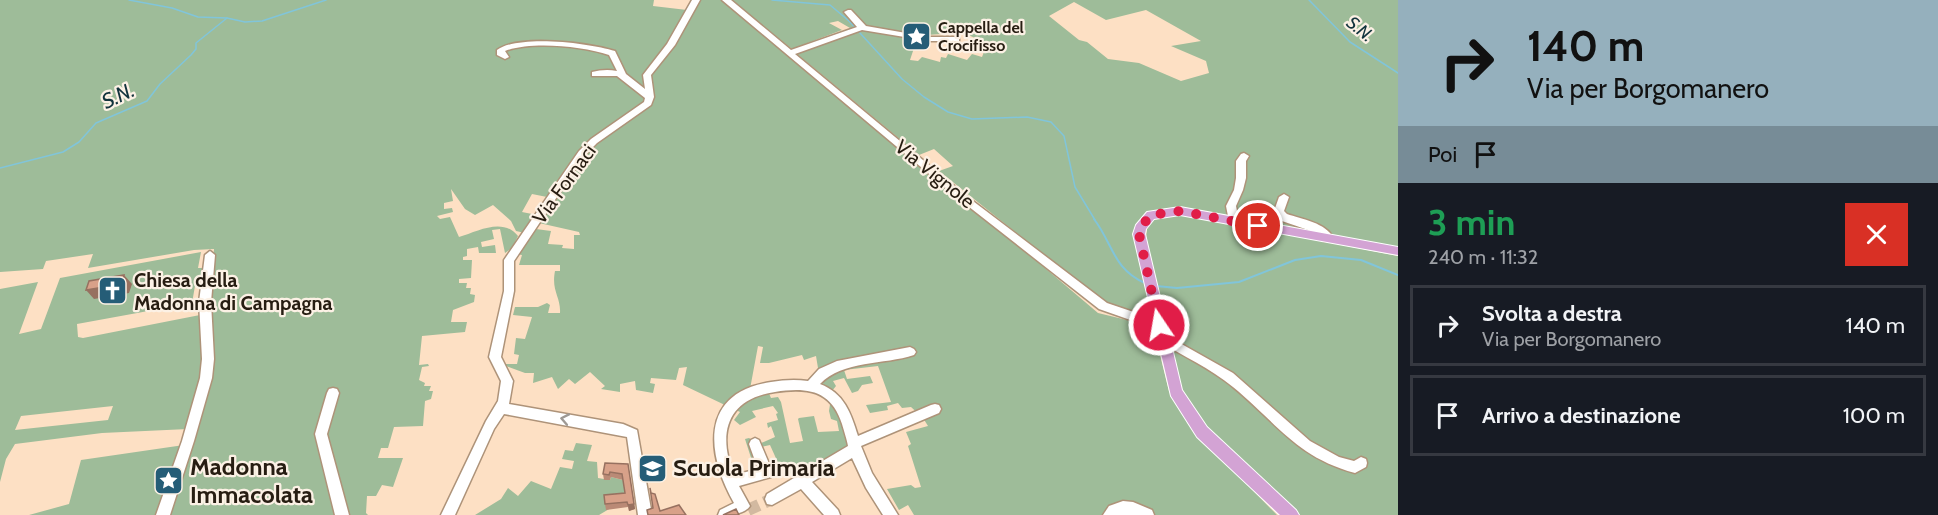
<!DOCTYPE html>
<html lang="it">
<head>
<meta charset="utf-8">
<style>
	:root { --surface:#171b24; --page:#242831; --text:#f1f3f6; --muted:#9ea1a6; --line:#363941 }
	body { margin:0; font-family:Cabin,sans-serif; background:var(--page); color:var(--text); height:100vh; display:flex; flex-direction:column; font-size:22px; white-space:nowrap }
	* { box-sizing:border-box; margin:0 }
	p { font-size:20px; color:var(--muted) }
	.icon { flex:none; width:33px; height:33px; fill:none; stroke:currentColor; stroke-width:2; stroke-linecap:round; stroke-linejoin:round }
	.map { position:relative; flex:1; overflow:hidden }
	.panel { display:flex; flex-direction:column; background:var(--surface); width:540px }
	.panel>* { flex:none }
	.guide { background:#95b0bd; color:#111; overflow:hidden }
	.pin { position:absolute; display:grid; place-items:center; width:51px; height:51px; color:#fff; margin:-26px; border:3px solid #fff; border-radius:50%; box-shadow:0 2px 6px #0007 }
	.me { position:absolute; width:66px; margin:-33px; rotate:348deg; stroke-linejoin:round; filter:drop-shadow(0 0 4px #0008) }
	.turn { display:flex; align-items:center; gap:21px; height:126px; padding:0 30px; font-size:27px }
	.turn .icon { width:78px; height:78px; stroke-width:2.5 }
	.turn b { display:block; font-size:42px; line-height:51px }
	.then { display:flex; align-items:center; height:57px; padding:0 30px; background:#0003; gap:12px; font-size:22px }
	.round { display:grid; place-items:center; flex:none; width:63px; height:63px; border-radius:0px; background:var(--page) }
	.head { display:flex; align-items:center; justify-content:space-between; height:102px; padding:0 30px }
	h1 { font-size:36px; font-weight:700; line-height:45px; color:#1e9e55 }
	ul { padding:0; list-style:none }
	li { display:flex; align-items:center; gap:18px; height:81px; margin:0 12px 9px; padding:0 18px; border:3px solid var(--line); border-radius:0px }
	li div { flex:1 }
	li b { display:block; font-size:22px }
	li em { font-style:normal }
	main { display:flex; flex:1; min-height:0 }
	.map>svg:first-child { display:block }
	.green { fill:#9ebc99; fill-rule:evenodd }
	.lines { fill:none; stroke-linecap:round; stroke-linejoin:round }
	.stream-far1 { stroke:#81c5da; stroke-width:1.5 }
	.stream { stroke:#81c5da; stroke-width:2 }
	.minor-tunnel { stroke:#d2b9a0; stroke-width:12; stroke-dasharray:12 6; stroke-linecap:butt }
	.minor-casing { stroke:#ae9379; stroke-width:3 }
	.major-casing { stroke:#fff; stroke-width:2 }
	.minor { fill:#fff; fill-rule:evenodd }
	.major { fill:#d3a3d4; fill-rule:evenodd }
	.wall { fill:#ba8a76 }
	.shaded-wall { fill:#977160 }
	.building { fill:#d8a189; stroke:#977160; stroke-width:1.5 }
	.oneway { stroke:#9e9994 }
	.route { stroke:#e11d48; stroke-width:10; stroke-dasharray:0 18 }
	.labels { text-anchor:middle; stroke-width:4.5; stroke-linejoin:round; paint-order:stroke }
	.far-poi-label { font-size:16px; font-weight:bold; fill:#271d12; stroke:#fcf1e5; text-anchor:start }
	.far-water-label { font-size:18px; font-style:italic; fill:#12333d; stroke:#fcf1e5 }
	.street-label { font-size:20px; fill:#271d12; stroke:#fcf1e5 }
	.poi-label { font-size:20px; font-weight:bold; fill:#271d12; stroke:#fcf1e5; text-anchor:start }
	.water-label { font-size:21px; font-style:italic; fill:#12333d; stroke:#fcf1e5 }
	.near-poi-label { font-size:24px; font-weight:bold; fill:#271d12; stroke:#fcf1e5; text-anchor:start }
</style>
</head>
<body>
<main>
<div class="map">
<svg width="1398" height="515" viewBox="0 0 1398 515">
	<rect width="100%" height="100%" fill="#fde0c4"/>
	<g class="green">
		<path d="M0 0H654L653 6 687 10 663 53 645 76 647 89 644 103 585 145 547 197 532 194 522 212 537 215 525 233 516 231 511 221 493 205 475 215 465 209 451 189 453 201 444 203V209L452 208 453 212 437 216 440 219 450 217 459 237C478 231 503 217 518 236L512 248 505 253 500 229 492 230 494 239 481 242 482 247 495 245 496 253H479L478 247 467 249V256L463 257V260H472L471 278 459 279V283H467L466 288H471L470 294 475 295 474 302 453 310 451 322H467L465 332 422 336 419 365 428 364 429 366 422 367 419 380 425 383 424 386H431L429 391H433L431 399 425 401 423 426 394 427 388 448H381L378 458H403L393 487 382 485 376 496H367L366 513 368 515H166L202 414 214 249 194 250 88 268 93 254 46 261 43 269 0 272Z"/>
		<path d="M699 0H721L879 127 1098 313 1127 320 1154 331 1169 391 1197 433 1277 515H914L908 505 899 510 887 489 911 485 915 488 921 487 908 446 911 444 906 432 928 426 923 418 911 407 902 408 898 403 887 406 888 410 870 413 866 405 891 402 878 366 844 370 847 379 870 376 873 383 862 385 858 391 852 393 844 378 833 381 836 386 832 391 815 385C839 361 879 361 911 355L909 351 837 364 819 374 816 356 804 360 802 355 769 363H760L763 347 758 346 750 389 727 406 683 385 687 367 679 368 676 380 651 378 650 383 655 384 653 393 636 390 635 381 620 384V392L601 389 605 386 590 372 575 384 569 379 558 389 552 377 533 383 534 373H525L501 364H517L519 355 514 354 516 338 525 339 532 317 513 315 515 307H538L547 303 550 305 548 313H560C561 297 551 291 555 271H560V265H519L522 255 516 254 536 229 551 231 548 244 563 245 562 248 574 249V235H580L579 232 539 223 590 149 653 103 650 75 673 47Z"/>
		<path d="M730 0H1398V250L1175 208C1156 208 1150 213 1137 227L1156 312 1144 317 1104 303 939 171 953 166 934 149 919 155 797 54 799 51 863 29 907 36 906 40 915 45 910 60 918 61 922 57 940 62 941 57 946 58 948 54 967 60 972 54 982 57 984 52 964 45 975 38C963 32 953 32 940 32L942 34 926 35 925 38 867 27 850 28 838 21 829 23 842 30 792 49ZM1074 2 1106 20 1146 10 1201 41 1171 46 1206 61 1209 73 1181 81 1139 63 1108 59 1087 42 1079 40 1049 16Z"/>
		<path d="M1182 214 1398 256V515H1294L1219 446 1182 393 1146 237 1148 221 1153 218Z"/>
		<path d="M201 252 198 268H204L200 285 195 286 192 303 77 324 78 337 83 338 200 315 205 354 201 384 188 429 102 433 15 444 6 459 0 482V289L38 282 19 334 41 329 60 278ZM113 406 108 420 15 430 21 416Z"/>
		<path d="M767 389 771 398 778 397 781 402 790 443 803 441 798 419 799 418 814 416 818 432 839 431 837 421 831 419 829 411 831 398 853 448 796 483 785 464 779 465 770 445 756 448 759 463 753 464 745 439 749 438 759 444 775 437 771 426 768 428 767 423 778 420 776 414 778 413 773 406 752 411 756 417 740 425 734 420 740 412 732 408Z"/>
		<path d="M576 443 592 445 587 461 597 462 598 478 610 480 611 477 623 480 626 499 599 515H475L501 499 508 488 518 496 531 481 551 489 560 467 572 469 574 461 562 459 565 450 573 451Z"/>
		<path d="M184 445 159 515H29L69 504 81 460Z"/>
	</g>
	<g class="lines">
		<g class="stream-far1">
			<path d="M129 0 172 8 198 17 227 18 245 22 262 21 326 0"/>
			<path d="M772 0 830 5 849 21 902 79 924 97 948 112 972 119 1027 117 1051 122 1064 136 1075 187 1095 220"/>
			<path d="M1309 0 1350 42 1398 73"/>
			<path d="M0 168 63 152 79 142 96 123 147 101 160 84 191 55 196 49V43L227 18"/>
		</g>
		<g class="stream">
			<path d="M1094 219C1113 244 1113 269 1145 283"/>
			<path d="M1156 286 1177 288 1239 282 1295 260 1321 256 1361 260 1398 275"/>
		</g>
		<path class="minor-tunnel" d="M748 510 772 499"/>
		<defs>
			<g id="minor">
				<path d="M692 0H700L675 45 651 75 654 97 651 105 597 143 585 155 514 261V291L501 357 513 381 509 404 623 424 637 430 652 515H638L627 437 504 414 494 429 455 515H441L486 421 498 401 501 381 489 357 504 291V260L579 151 591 139 644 102 645 98 617 76H592V72C600 70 608 69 617 71L609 55C582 46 531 41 505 51L509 57 505 59 497 55V50C519 34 590 43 615 51L626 74 645 89 643 75 667 44Z"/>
				<path d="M722 0H731L791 50 857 27 844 12 848 10H851L866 26 929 37H959V41H929L862 30 795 54 965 195 1107 303 1163 322 1165 325 1163 328 1159 330 1099 309 959 199Z"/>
				<path d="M1244 153 1249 156 1246 161V178L1243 190 1236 206 1239 221 1234 225 1229 221 1226 206 1234 190 1236 178V161L1241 154Z"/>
				<path d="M1284 194 1289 197 1284 211 1287 214C1301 219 1327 223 1333 238L1332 241H1324L1322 235 1317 233 1279 220 1274 211 1279 197Z"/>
				<path d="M210 251 215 255 211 302 214 359 212 378 194 441 170 515H156L182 441 200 378 202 359 199 302 205 255Z"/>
				<path d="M1162 333 1233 373 1310 441 1339 457 1354 461 1361 457 1366 459 1367 463 1366 467 1355 473C1296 457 1277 423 1233 387 1210 368 1183 356 1158 341L1156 338 1158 335Z"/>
				<path d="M910 347 914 349 916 352 914 355C884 365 843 360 820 384 844 393 851 413 858 436L931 405 935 404 939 405 941 409 939 413 861 446 872 473 898 515H883L866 488 852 458 812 482 838 510 840 515H824L801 489 772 505 767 504 765 499 767 494 848 446C847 440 844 431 842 424 831 390 807 387 775 392 727 399 717 433 734 475L758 469 749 444 751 440 755 438 759 440 773 473 771 477 739 486 750 506C744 515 729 515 718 515L720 510 734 503C707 455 698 393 771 382 783 380 795 379 808 381L819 369 837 361Z"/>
				<path d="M333 388 337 389 339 393 327 434 349 515H335L315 434 327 393 329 389Z"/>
				<path d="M1123 501 1133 502 1152 510 1154 515H1103L1109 506Z"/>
			</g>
			<path id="major" d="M1180 207 1398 247V255L1180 215 1154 219 1146 229 1145 234 1182 390 1207 427 1296 510 1299 515H1280L1197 437 1171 396 1133 234 1136 225 1147 212Z"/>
		</defs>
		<use href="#minor" class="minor-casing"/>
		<use href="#major" class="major-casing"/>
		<use href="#minor" class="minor"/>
		<use href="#major" class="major"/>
	</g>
	<path class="wall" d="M628 464 635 509 629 511 628 507 606 510 605 504 625 493 623 480 611 477 610 480H604L603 474Z"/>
	<g class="shaded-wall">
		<path d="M124 275 132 284 129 293 94 299 86 290Z"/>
		<path d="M628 464 635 509 629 511 628 505Z"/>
	</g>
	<g class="building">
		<path d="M124 275 122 284 86 290 89 281Z"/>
		<path d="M605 463 628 464 634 504 628 505 627 502 605 504 604 495 625 493 622 474 610 472 609 475 603 474Z"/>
		<path d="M650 488 651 493 655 494 660 511 679 505 686 515H648L647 510 653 508Z"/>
		<path d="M736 509 739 515H723Z"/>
	</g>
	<defs><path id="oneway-chevron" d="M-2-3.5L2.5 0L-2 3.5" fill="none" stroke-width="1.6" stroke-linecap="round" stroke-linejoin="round" transform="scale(1.5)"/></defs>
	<use class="oneway" href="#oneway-chevron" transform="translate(565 419) rotate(-169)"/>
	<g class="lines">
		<path class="route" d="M1159 325 1139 234 1140 228 1151 215 1180 211 1258 226"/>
	</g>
	<defs>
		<symbol id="sight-square" viewBox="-11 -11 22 22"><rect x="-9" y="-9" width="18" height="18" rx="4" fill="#255d77" stroke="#fcf1e5"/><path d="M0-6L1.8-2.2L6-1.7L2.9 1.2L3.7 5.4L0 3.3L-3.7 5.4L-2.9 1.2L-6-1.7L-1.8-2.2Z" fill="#fff"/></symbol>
		<symbol id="church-square" viewBox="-11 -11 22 22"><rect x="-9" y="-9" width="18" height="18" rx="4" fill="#255d77" stroke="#fcf1e5"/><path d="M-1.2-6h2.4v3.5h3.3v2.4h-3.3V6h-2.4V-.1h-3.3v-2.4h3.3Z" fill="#fff"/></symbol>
		<symbol id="school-square" viewBox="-11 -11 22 22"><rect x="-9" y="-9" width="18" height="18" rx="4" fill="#255d77" stroke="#fcf1e5"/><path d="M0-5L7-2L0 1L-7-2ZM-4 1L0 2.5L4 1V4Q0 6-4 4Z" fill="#fff"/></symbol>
	</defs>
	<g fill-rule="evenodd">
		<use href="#sight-square" x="900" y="20" width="33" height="33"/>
		<use href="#church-square" x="96" y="274" width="33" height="33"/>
		<use href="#school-square" x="636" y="452" width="33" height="33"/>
		<use href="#sight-square" x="152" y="464" width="33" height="33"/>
	</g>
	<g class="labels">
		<g class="far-poi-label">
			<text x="938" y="33">Cappella del<tspan x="938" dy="18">Crocifisso</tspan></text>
		</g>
		<g class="far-water-label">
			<text transform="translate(1360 29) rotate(39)" y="6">S.N.</text>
		</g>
		<g class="street-label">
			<text transform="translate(935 174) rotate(39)" y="7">Via Vignole</text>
			<text transform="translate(564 184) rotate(-54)" y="7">Via Fornaci</text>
		</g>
		<g class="poi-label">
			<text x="134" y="287">Chiesa della<tspan x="134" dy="23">Madonna di Campagna</tspan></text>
		</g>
		<g class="water-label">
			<text transform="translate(118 96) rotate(-25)" y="7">S.N.</text>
		</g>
		<g class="near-poi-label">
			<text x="190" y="475">Madonna<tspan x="190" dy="28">Immacolata</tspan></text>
			<text x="673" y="476">Scuola Primaria</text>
		</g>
	</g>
</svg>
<div class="pin" style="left:1258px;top:226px;background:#d93025"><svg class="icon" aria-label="arrive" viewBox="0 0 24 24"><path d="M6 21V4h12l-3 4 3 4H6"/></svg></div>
<svg class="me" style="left:1159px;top:325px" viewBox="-20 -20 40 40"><circle r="17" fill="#e11d48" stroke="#fff" stroke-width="3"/><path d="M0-11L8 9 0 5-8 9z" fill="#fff"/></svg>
</div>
<section class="panel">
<div class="guide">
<div class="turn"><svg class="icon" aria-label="right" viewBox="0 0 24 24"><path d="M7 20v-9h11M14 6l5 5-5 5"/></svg><div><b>140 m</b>Via per Borgomanero</div></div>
<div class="then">Poi<svg class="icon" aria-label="arrive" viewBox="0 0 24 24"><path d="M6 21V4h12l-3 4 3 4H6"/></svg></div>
</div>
<div class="head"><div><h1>3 min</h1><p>240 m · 11:32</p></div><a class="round" style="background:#d93025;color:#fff"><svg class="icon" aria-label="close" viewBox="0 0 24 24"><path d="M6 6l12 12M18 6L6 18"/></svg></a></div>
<ul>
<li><svg class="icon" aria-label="right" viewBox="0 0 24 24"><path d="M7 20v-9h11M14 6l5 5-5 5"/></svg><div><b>Svolta a destra</b><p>Via per Borgomanero</p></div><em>140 m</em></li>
<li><svg class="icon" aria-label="arrive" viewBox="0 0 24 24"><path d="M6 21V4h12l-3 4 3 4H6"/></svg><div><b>Arrivo a destinazione</b></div><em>100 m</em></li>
</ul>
</section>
</main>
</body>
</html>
